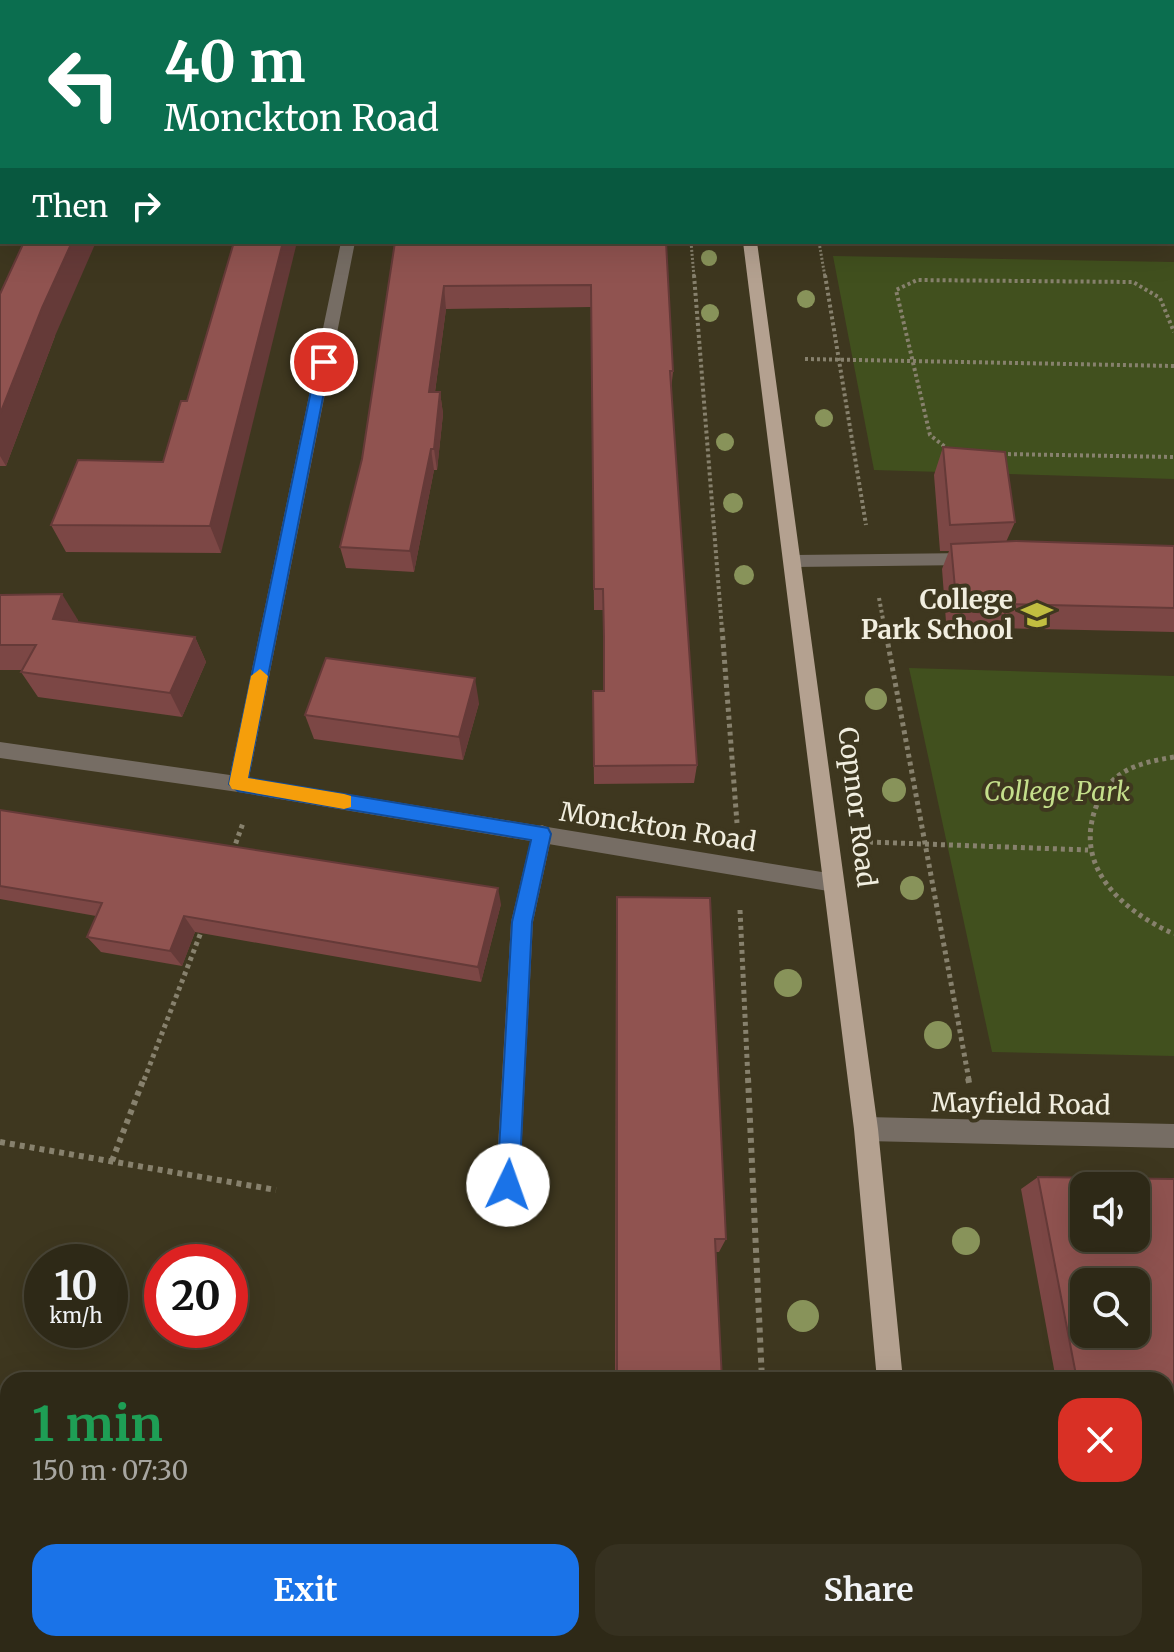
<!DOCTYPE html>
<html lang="en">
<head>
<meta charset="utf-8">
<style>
	:root { --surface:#2e2917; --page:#363120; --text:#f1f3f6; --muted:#a7a6a1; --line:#494536; --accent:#1a73e8 }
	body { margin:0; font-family:Merriweather,serif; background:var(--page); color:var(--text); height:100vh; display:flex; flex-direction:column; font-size:30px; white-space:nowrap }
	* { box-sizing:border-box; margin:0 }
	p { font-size:26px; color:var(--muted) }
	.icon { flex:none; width:44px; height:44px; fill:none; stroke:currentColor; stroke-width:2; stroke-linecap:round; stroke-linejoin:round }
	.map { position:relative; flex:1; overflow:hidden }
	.sheet { position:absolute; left:0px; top:1372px; width:1174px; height:280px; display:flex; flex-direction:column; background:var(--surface); border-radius:24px 24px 0 0; box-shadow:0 8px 32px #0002,0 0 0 2px var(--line) }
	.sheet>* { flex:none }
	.banner { position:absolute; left:0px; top:0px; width:1174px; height:244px; box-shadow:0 8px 32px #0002,0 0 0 2px var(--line); background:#0b6e4f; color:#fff; overflow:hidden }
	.buttons { position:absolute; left:1070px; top:1172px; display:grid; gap:16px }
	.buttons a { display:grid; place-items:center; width:80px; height:80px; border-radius:16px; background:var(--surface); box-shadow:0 8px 32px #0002,0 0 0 2px var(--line); font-size:40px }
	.speed { position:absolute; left:24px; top:1244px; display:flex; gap:16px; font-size:40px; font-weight:700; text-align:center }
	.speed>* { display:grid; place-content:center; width:104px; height:104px; border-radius:50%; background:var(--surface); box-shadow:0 8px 32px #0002,0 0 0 2px var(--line); line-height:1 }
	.speed small { font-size:20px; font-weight:400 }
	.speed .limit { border:12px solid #d22; background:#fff; color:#111 }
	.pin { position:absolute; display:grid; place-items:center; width:68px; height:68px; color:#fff; margin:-34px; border:4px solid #fff; border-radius:50%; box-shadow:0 2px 8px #0007 }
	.me { position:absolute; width:88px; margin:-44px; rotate:3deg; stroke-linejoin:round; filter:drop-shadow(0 0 6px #0008) }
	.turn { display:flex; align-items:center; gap:28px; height:168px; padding:0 32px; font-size:36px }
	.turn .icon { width:104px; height:104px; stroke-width:2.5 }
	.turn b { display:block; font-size:56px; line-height:68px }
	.then { display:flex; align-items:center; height:76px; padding:0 32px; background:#0003; gap:16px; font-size:30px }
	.round { display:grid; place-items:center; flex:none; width:84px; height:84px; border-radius:24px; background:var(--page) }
	.head { display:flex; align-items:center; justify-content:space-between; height:136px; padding:0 32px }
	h1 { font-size:48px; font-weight:700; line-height:60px; color:#1e9e55 }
	.action { display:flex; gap:16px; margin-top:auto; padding:16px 32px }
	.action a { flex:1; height:92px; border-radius:24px; background:var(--accent); color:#fff; font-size:32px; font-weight:700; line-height:92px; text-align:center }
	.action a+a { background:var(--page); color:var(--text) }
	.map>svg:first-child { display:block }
	.green { fill:#41501e }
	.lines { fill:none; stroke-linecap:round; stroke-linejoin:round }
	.path-far3 { stroke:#87816d; stroke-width:3; stroke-dasharray:2 2; stroke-linecap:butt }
	.path-far2 { stroke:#87816d; stroke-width:4; stroke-dasharray:3 3; stroke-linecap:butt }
	.path-far1 { stroke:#87816d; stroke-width:5; stroke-dasharray:4 4; stroke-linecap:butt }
	.path { stroke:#87816d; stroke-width:6; stroke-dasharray:5 5; stroke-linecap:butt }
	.service { fill:#766d64; fill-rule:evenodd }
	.minor { fill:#766d64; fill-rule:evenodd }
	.primary { fill:#b4a190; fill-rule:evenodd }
	.tree { fill:#88935a }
	.wall { fill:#7c4745; fill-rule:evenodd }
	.shaded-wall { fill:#653a38 }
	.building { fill:#905350; stroke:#653a38; stroke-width:2; fill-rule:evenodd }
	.route { fill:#1a73e8; stroke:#114b97; stroke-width:2 }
	.slow { fill:#f59e0b }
	.labels { text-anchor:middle; stroke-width:8; stroke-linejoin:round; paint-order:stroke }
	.poi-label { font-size:26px; font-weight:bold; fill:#f1eedf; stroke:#3e371f; text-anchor:end }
	.park-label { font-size:26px; font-style:italic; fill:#c4df8b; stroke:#3e371f }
	.street-label { font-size:26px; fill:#f1eedf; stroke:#3e371f }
</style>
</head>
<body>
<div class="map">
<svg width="1174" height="1652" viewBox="0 0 1174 1652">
	<rect width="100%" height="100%" fill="#3e371f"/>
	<g class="green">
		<path d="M833 256 1174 262V479L874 470Z"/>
		<path d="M909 668 1174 676V1056L992 1052Z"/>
	</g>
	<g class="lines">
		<g class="path-far3">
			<path d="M691 242 694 277"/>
			<path d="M819 242 825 277"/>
		</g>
		<g class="path-far2">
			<path d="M694 275 722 630"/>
			<path d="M825 275 866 525"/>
			<path d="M805 359 1174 366"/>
			<path d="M949 450 930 435 896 290 917 280 1133 282 1160 298 1174 332"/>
			<path d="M1002 454 1174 457"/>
			<path d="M879 598 885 630"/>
		</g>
		<g class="path-far1">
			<path d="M722 628 737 823"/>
			<path d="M885 628 969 1080"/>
			<path d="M1174 757C1138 763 1110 770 1096 807 1073 868 1123 911 1174 934"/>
			<path d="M869 842 1088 850"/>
			<path d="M233 851 243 823"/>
			<path d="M740 910 748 1080"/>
			<path d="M144 1080 203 927"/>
		</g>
		<g class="path">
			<path d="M748 1078 762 1380"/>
			<path d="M968 1078 970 1087"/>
			<path d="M0 1142 276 1190"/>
			<path d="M112 1161 144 1078"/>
			<path d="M774 1644 775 1652"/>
		</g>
		<g class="service">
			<rect x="0" y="115" width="2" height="8"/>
			<path d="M970 553 979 559 970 565 794 567 785 561 794 555Z"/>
			<path d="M542 825 549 828 552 834 533 922 518 1215 515 1224 506 1227 497 1224 494 1215 511 922 532 834 535 828Z"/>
		</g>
		<g class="minor">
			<rect x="392" y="0" width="10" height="2"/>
			<rect x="1172" y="15" width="2" height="6"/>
			<path d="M0 215H2L0 227Z"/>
			<rect x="1172" y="231" width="2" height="8"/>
			<path d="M341 242H355L249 778 834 874 841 877 844 883 841 889 834 892 238 792 0 758V742L230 775Z"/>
			<path d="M866 1117 1174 1124V1148L866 1141 858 1137 854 1129 858 1121Z"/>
		</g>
		<g class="primary">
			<rect x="719" y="0" width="10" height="2"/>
			<path d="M743 242H757L878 1129 903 1380H877L854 1129Z"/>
			<path d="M902 1644H930L932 1652H902Z"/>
		</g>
	</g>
	<g class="tree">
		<circle cx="709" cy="258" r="8"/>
		<circle cx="806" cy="299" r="9"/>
		<circle cx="710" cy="313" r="9"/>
		<circle cx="824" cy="418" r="9"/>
		<circle cx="725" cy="442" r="9"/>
		<circle cx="733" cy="503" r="10"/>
		<circle cx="744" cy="575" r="10"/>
		<circle cx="876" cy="699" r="11"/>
		<circle cx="894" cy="790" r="12"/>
		<circle cx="912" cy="888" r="12"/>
		<circle cx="788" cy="983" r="14"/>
		<circle cx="938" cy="1035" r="14"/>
		<circle cx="966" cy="1241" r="14"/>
		<circle cx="803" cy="1316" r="16"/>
	</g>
	<g class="wall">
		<path d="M133 0H357L356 2H134Z"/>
		<rect x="1172" y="82" width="2" height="110"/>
		<path d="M395 242H666L673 371 671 391 697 765 694 783 594 784 593 710 604 691 603 657V610H594L591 307 446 309 435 392H440L443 414 437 470H434L414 572 346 568 340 547 362 459Z"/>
		<path d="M0 294 55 336 6 466H0Z"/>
		<path d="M181 401 221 553 66 552 51 525 163 462Z"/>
		<path d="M943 447 1015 522 1006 542 1174 546V632L999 628 994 639 947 635 942 569 949 551H940L934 475Z"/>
		<path d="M0 595 78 620 77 622 195 637 206 662 182 717 38 697 21 672 22 670H0Z"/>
		<path d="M479 703 463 760 314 739 305 715Z"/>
		<path d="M0 810 501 904 481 982 195 932 182 966 101 952 87 937 96 916 0 899Z"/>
		<path d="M617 897 726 1239 719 1252H716L722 1380H615L616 923Z"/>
		<path d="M1038 1177 1174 1179V1652H1106L1104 1644H1166V1380H1056L1021 1189ZM1084 1186H1136V1238H1084ZM1084 1282H1136V1334H1084Z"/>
	</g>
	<g class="shaded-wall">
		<path d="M343 0H357L356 2H342Z"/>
		<path d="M72 242H96L55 336 6 466 0 456V414L42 308Z"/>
		<path d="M283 242H297L221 553 210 526Z"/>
		<path d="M444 286 446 309 432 414 429 392Z"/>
		<path d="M440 392 443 414 437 470 434 449Z"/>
		<path d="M431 449 434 470 414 572 410 551Z"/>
		<path d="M62 594 78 620 69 644 53 619Z"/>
		<path d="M195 637 206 662 182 717 170 693Z"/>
		<path d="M475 678 479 703 463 760 459 737Z"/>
		<path d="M498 888 501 904 481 982 478 967Z"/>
		<path d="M184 916 195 932 182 966 170 951Z"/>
	</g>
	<g class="building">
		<path d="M277 0H343L342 2H277Z"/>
		<path d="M431 0H653L654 2H431Z"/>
		<path d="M813 0H1032V2H814Z"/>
		<rect x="1172" y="82" width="2" height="81"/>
		<path d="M24 242H72L42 308 0 414V294Z"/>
		<path d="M234 242H283L210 526 51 525 78 460 163 462 181 401H187Z"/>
		<path d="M395 242H666L673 371H670L697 765 594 766 593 691H604V637L603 589H594L591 285 444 286 429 392H440L434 449H431L410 551 340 547 362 459Z"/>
		<path d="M943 447 1005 452 1015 522 950 525Z"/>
		<path d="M1016 541 1174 546V608L1004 604 1005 615 957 610 951 544Z"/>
		<path d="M62 594 53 619 195 637 170 693 21 672 36 645H0V595Z"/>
		<path d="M326 658 475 678 459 737 305 715Z"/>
		<path d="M0 810 498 888 478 967 184 916 170 951 87 937 102 903 0 886Z"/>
		<path d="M617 897 710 898 726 1239H715L722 1380H617Z"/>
		<path d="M1038 1177 1174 1179V1652H1130L1128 1644H1166V1380H1077ZM1084 1186H1136V1238H1084ZM1084 1282H1136V1334H1084Z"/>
		<rect x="617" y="1644" width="117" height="8"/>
	</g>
	<path class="route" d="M324 358 330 362 248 778 548 828 551 834 532 922 519 1185 515 1193 508 1196 500 1193 497 1185 512 922 531 840 238 791 229 784 317 362Z"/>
	<path class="slow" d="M260 669 268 676 248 778 344 794 351 796V807L344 809 232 789 229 784 251 676Z"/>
	<defs>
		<symbol id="school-bare" viewBox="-9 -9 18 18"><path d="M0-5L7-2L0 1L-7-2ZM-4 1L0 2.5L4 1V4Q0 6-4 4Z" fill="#c1be40" stroke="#3e371f" stroke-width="2.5" paint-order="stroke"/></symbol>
	</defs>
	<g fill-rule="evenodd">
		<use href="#school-bare" x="1015" y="593" width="44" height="44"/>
	</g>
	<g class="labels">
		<g class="poi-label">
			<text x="1013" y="609">College<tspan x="1013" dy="30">Park School</tspan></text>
		</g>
		<g class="park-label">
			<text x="1057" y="801">College Park</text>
		</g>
		<g class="street-label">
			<text transform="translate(857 807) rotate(83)" y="9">Copnor Road</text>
			<text transform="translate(658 827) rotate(9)" y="9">Monckton Road</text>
			<text transform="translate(1021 1104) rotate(1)" y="9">Mayfield Road</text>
		</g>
	</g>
</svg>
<div class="buttons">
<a><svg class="icon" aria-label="sound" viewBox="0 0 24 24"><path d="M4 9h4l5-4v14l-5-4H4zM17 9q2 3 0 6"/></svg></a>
<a><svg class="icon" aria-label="search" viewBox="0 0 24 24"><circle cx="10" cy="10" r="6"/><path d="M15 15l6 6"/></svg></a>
</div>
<div class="speed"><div>10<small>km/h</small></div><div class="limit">20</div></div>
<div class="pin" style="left:324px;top:362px;background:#d93025"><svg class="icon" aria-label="arrive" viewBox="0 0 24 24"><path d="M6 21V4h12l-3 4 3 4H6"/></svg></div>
<svg class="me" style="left:508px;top:1185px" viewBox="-20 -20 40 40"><circle r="19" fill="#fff"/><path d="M0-13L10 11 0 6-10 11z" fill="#1a73e8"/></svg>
<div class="banner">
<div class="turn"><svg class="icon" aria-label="left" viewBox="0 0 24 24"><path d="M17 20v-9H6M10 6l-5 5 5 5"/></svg><div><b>40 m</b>Monckton Road</div></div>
<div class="then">Then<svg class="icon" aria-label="right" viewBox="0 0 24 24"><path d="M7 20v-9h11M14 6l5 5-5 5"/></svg></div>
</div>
<section class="sheet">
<div class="head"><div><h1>1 min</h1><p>150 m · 07:30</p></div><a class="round" style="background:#d93025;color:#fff"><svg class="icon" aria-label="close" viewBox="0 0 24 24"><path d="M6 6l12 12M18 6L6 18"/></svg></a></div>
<div class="action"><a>Exit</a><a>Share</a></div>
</section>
</div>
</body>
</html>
